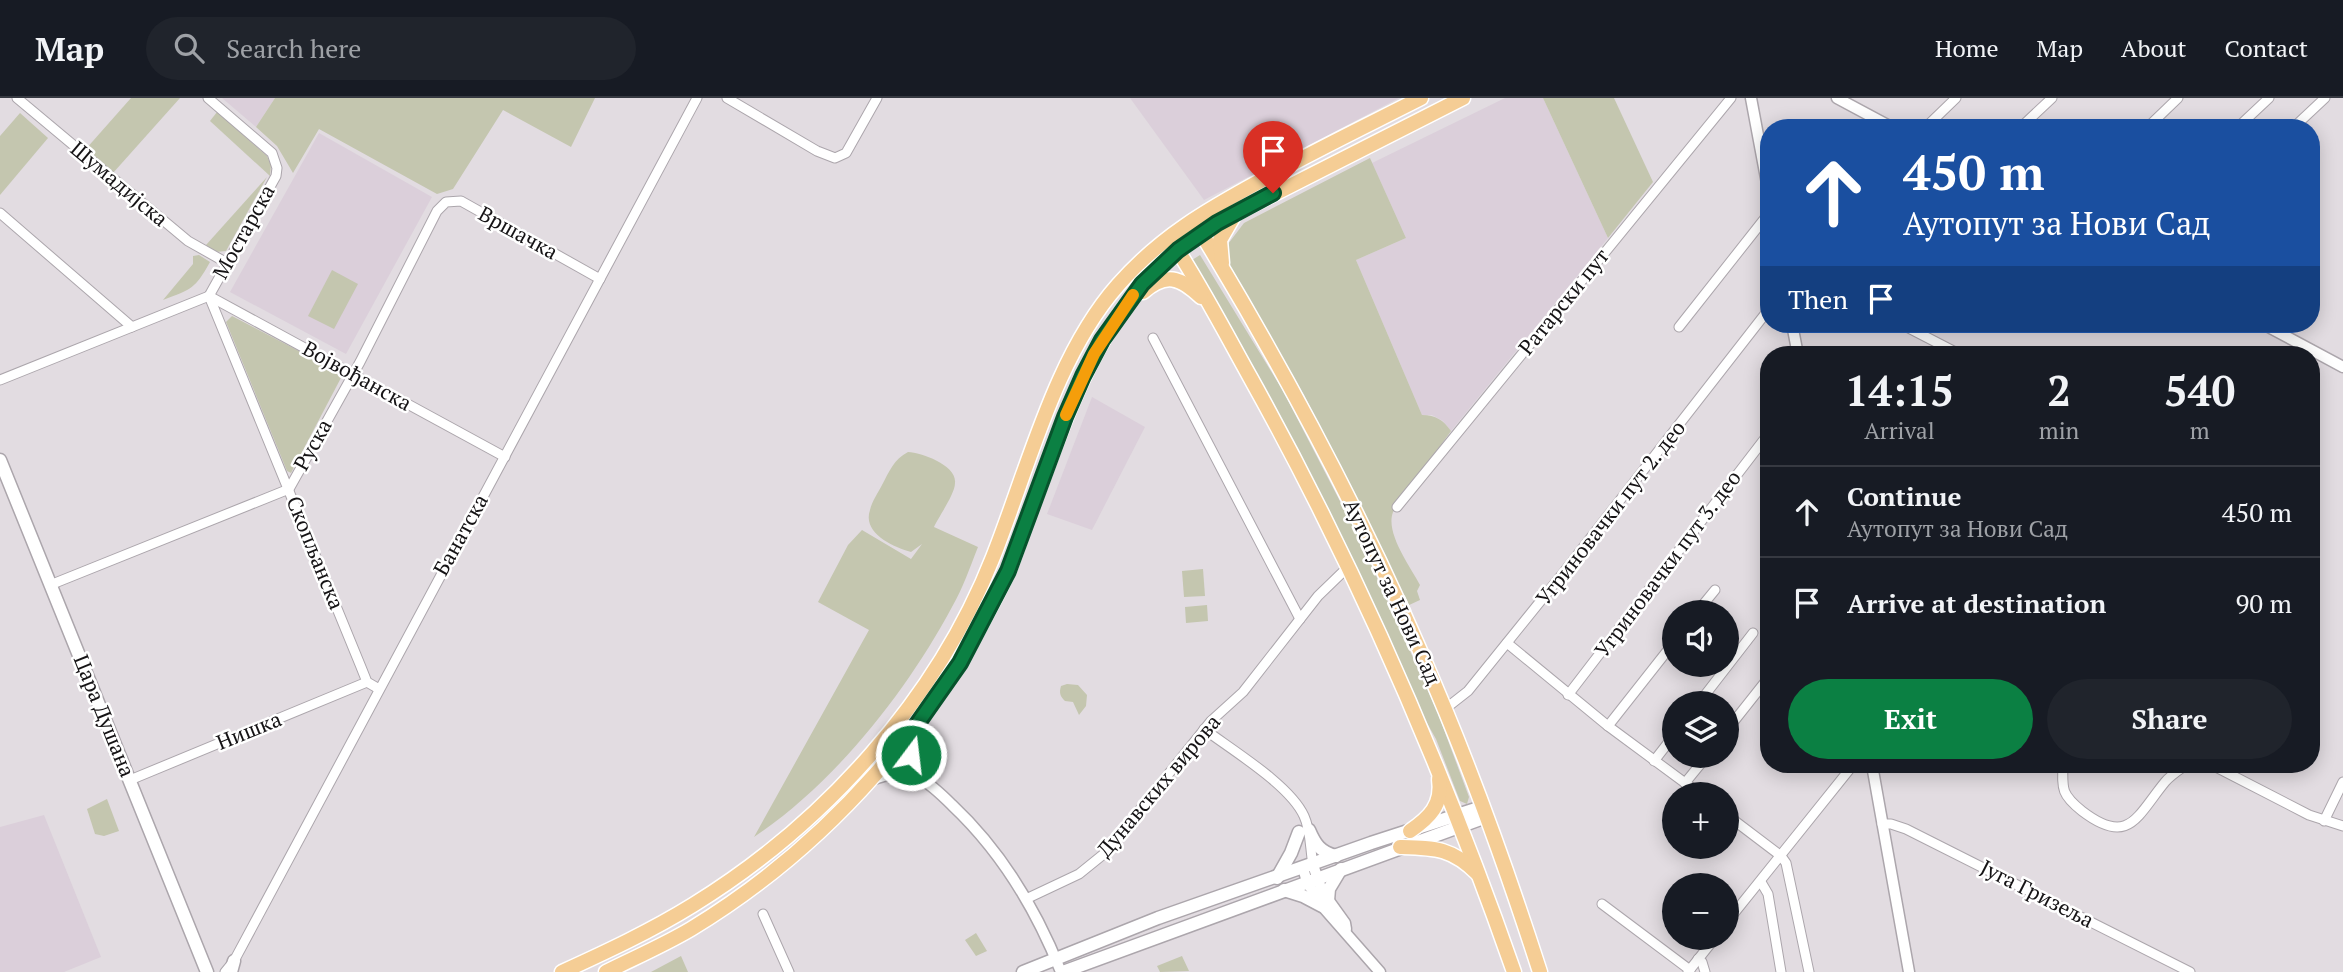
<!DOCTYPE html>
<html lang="en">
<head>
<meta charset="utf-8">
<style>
	:root { --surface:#171b24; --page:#20242c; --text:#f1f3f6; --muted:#9ea1a6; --line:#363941; --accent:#0b8043 }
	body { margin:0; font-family:"PT Serif",serif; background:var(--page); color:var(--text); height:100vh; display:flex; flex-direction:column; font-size:26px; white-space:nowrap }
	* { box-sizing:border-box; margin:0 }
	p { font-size:23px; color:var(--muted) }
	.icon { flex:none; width:38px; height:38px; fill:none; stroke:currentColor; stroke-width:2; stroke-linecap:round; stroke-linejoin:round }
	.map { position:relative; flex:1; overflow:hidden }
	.side { position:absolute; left:1760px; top:248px; width:560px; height:427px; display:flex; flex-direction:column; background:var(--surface); border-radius:28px; box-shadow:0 4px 18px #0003 }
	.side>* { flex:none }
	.hud { position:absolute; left:1760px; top:21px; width:560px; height:214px; border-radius:28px; box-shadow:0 4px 18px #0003; background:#1a4fa0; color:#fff; overflow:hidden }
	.controls { position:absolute; left:1662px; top:502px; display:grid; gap:14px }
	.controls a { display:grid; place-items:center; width:77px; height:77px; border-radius:50%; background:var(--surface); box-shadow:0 4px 18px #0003; font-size:35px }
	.pin { position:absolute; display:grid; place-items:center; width:60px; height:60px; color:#fff; margin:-72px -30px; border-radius:50% 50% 50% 0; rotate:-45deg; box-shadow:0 0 7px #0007 }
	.pin .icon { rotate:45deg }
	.me { position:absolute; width:77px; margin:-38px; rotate:15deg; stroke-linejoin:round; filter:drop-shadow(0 0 5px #0008) }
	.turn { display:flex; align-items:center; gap:24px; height:147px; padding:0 28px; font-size:32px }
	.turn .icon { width:91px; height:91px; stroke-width:2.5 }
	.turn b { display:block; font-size:49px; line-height:60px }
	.then { display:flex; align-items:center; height:66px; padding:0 28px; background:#0003; gap:14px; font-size:26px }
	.eta { display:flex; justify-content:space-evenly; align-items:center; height:119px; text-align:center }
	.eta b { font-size:42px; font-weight:700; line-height:49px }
	.primary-button { display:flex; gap:14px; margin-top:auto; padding:14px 28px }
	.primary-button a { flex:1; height:80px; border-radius:42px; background:var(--accent); color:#fff; font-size:28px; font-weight:700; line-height:80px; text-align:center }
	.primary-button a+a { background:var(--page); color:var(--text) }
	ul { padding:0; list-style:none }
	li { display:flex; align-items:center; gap:21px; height:91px; padding:0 28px; border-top:2px solid var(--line) }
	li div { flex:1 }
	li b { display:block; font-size:26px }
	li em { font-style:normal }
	header { display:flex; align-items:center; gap:42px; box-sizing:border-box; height:98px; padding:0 35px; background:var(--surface); border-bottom:2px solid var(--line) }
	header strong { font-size:33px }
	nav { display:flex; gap:38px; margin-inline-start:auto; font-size:24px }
	.search { width:490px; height:63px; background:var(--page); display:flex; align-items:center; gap:18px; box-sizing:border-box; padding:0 24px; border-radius:38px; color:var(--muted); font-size:26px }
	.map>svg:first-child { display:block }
	.built { fill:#dbcfda }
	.green { fill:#c4c6af }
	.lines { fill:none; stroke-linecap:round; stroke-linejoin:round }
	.minor-casing { stroke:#aca6ac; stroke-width:11 }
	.tertiary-casing { stroke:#aca6ac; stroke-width:13 }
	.secondary-casing { stroke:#aca6ac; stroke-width:15 }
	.primary-casing { stroke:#fff; stroke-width:17 }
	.minor { stroke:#fff; stroke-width:9 }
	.tertiary { stroke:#fff; stroke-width:10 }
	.secondary { stroke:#fff; stroke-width:12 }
	.primary { stroke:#f5cd95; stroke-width:14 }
	.route-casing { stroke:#07532c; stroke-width:18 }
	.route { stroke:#0b8043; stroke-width:12 }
	.slow { stroke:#f59e0b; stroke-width:12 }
	.labels { text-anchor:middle; stroke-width:5; stroke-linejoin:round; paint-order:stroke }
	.street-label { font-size:21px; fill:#151315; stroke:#fff }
</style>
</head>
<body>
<header>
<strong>Map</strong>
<div class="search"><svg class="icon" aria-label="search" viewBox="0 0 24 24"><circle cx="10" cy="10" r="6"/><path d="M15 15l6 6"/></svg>Search here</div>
<nav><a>Home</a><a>Map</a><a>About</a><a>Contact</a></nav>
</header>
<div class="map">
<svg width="2343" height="874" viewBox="0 0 2343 874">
	<rect width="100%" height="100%" fill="#e2dce1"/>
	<g class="built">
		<path d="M222 0H275L256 29Z"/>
		<path d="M1130 0H1399L1204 102Z"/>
		<path d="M1505 0H1543L1608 140 1451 333 1443 323 1432 317H1422L1356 162 1406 140 1372 65Z"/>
		<path d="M319 35 432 99 346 256 230 194Z"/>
		<path d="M1092 299 1145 329 1092 432 1047 416Z"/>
		<path d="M44 717 101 859 64 874H0V729Z"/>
	</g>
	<g class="green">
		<path d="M131 0H180L113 75 85 52Z"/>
		<path d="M275 0H595L571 49 503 12 453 91 437 96 319 31 293 75 277 48 256 29Z"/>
		<path d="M1543 0H1614L1653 84 1608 140Z"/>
		<path d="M217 14 267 58 271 67 270 78 210 23Z"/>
		<path d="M20 15 48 40 0 97V38Z"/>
		<path d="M1370 60 1406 140 1356 162 1422 317C1436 317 1443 322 1451 333L1393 414C1385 435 1410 468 1420 487L1417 493 1420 502 1407 508 1353 393 1304 297 1232 174 1227 158 1228 146 1244 125Z"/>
		<path d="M267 79 226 153 216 154 206 147Z"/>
		<path d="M199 157 210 164C195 191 192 191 163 202L193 166V158Z"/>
		<path d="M1200 157 1282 291 1360 442 1437 613 1469 699 1467 706 1460 703 1436 641 1423 618 1388 537 1318 391 1192 162Z"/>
		<path d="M332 172 358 186 334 231 308 218Z"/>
		<path d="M232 218 343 276 291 375 287 373 226 224Z"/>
		<path d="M908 354C922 355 957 367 955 385 955 396 939 418 934 429L978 449C970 469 963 490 952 509 907 593 835 685 754 739L869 532 818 504 848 447 862 432 911 461 922 446 911 454C893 449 862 435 870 412 872 403 878 395 882 387 889 374 894 361 908 354Z"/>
		<path d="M1203 471 1205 498 1184 499 1182 473Z"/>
		<path d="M1207 507 1208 523 1186 525 1185 509Z"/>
		<path d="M1067 586 1078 587 1087 597 1086 608 1079 617 1073 604 1065 603C1060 598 1059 595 1061 588Z"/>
		<path d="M107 701 119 733 104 738 95 736 87 711Z"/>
		<path d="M976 835 987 853 976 858 965 842Z"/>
		<path d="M681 858 688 874H651Z"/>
		<path d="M1182 858 1189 873 1160 874 1157 868Z"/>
	</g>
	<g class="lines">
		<defs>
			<g id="minor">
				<path d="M17 0 188 143 227 165"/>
				<path d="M208 0 272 55 277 70 276 78 209 198"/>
				<path d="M727 0 817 53 835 60 846 55 877 0"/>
				<path d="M2151 26 2178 0"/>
				<path d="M1925 30 1956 0"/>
				<path d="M2020 30 2052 0"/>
				<path d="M2237 30 2269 0"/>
				<path d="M2293 30 2325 0"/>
				<path d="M0 115 132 229"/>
				<path d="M209 198 361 569 367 584 379 591"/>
				<path d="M209 198 505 359"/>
				<path d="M1901 226 1961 257"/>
				<path d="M1679 229 1769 115"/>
				<path d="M1153 240 1300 521"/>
				<path d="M0 282 209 198"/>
				<path d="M1397 409 1731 0"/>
				<path d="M50 487 289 391 360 264 437 113 446 104 461 103 600 181"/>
				<path d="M1697 514 1715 492"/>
				<path d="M1507 545 1608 628 1700 696"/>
				<path d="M1568 597 1769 335"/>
				<path d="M1698 606 1753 535"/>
				<path d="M1445 611 1468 593 1564 474 1769 211"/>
				<path d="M1608 628 1675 543"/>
				<path d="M1204 631C1232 652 1290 687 1304 718 1311 733 1310 750 1313 767"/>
				<path d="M1727 632 1769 579"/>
				<path d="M1654 663 1675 636"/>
				<path d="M2063 667C2062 692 2062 697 2082 713 2129 749 2137 718 2165 684 2171 677 2179 672 2186 667"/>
				<path d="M2212 667 2309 717 2343 728"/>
				<path d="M130 682 367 584"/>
				<path d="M1685 685 1707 658"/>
				<path d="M1727 717 1781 758 1786 765 1809 874"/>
				<path d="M2324 723 2343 684"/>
				<path d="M1882 726H1891L1906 731 2190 874"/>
				<path d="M1761 784 1768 796 1781 874"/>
				<path d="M1026 801 1079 776 1105 755 1211 623 1243 594 1318 498 1349 468"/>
				<path d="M1602 806 1690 872"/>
				<path d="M763 816 789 874"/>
				<path d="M1727 824 1853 667"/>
				<path d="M1698 861 1702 864 1705 874"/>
				<path d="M225 874 234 863 697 0"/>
				<path d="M1688 874 1715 840"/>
			</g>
			<g id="tertiary">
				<path d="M1751 0 1769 96"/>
				<path d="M1837 0 1893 30"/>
				<path d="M1792 226 1798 257"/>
				<path d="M2263 226 2343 269"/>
				<path d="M913 632 911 657 918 680"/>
				<path d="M1872 667 1909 874"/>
				<path d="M871 682C886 677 903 672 919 680 931 686 943 698 952 707 1002 754 1036 811 1061 874"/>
				<path d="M1313 767 1322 793 1345 825 1346 831"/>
				<path d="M1303 770 1307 784 1322 808 1380 874"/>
			</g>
			<g id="secondary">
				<path d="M0 362 207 874"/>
				<path d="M1309 732C1315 746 1320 754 1336 758"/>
				<path d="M1277 780 1291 755 1299 734"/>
				<path d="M1284 792 1303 798 1322 808"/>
				<path d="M1328 803 1329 791 1341 771"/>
				<path d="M231 874 234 863"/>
				<path d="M1023 874 1158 820 1371 745 1482 709"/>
				<path d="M1063 874 1486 719"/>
			</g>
			<g id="primary">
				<path d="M1197 128C1292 284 1377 445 1446 614 1481 699 1512 787 1540 874"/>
				<path d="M1173 145C1201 188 1225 234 1250 279 1356 469 1442 668 1514 874"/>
				<path d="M1222 165 1220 142 1235 116"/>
				<path d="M1143 194C1166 174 1180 179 1201 199"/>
				<path d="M1410 733C1429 720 1443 707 1439 681"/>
				<path d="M1400 749C1436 750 1452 750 1478 776"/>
				<path d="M562 874C606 854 651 833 693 807 823 727 937 602 993 459 1028 371 1055 258 1118 187 1160 139 1207 112 1262 82 1314 53 1368 27 1421 0"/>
				<path d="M606 874C634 860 664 847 691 831 831 746 936 623 1007 476 1015 458 1020 439 1027 421 1073 304 1101 195 1217 125L1463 0"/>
			</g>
		</defs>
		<use href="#minor" class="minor-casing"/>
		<use href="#tertiary" class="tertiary-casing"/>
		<use href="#secondary" class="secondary-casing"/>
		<use href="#primary" class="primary-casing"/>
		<use href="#minor" class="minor"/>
		<use href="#tertiary" class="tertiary"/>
		<use href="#secondary" class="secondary"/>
		<use href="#primary" class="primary"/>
	</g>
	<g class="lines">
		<defs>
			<path id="route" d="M911 657 913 632 960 565 1008 473 1065 319 1083 278 1102 242 1142 186 1178 152 1217 125 1273 95"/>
		</defs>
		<use href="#route" class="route-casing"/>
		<use href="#route" class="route"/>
		<path class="slow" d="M1066 317 1094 256 1133 197"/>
	</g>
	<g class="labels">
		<g class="street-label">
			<text transform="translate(119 86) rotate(40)" y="7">Шумадијска</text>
			<text transform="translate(244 134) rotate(-61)" y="7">Мостарска</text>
			<text transform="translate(518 135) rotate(29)" y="7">Вршачка</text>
			<text transform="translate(1564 204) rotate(-51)" y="7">Ратарски пут</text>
			<text transform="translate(357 278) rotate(29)" y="7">Војвођанска</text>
			<text transform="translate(313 347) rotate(-61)" y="7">Руска</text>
			<text transform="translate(1611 415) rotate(-52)" y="7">Угриновачки пут 2. део</text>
			<text transform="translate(461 437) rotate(-61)" y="7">Банатска</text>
			<text transform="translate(315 455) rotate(68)" y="7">Скопљанска</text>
			<text transform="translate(1668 466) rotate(-53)" y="7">Угриновачки пут 3. део</text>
			<text transform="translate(1392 494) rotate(65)" y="7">Аутопут за Нови Сад</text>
			<text transform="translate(104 618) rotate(68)" y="7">Цара Душана</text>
			<text transform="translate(249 633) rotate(-22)" y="7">Нишка</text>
			<text transform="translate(1159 688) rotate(-50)" y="7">Дунавских вирова</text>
			<text transform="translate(2037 796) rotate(27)" y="7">Југа Гризеља</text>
		</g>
	</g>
</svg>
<div class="controls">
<a><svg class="icon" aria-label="sound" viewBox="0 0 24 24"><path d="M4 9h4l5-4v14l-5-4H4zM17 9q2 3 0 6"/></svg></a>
<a><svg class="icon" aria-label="layers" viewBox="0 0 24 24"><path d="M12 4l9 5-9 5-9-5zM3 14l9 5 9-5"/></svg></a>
<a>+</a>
<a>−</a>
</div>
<div class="pin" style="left:1273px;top:95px;background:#d93025"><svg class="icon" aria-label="arrive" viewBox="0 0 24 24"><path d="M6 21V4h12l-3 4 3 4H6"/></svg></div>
<svg class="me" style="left:911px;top:657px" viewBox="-20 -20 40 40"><circle r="17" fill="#0b8043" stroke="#fff" stroke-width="3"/><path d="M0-11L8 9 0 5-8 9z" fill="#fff"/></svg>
<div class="hud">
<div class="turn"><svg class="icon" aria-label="ahead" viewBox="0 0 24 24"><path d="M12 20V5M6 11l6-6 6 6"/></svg><div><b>450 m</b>Аутопут за Нови Сад</div></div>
<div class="then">Then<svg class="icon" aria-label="arrive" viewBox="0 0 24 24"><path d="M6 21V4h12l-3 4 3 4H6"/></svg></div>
</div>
<section class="side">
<div class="eta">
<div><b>14:15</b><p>Arrival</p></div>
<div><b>2</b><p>min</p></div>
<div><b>540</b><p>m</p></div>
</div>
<ul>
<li><svg class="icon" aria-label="ahead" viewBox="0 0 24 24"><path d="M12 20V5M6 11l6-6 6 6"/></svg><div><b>Continue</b><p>Аутопут за Нови Сад</p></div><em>450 m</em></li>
<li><svg class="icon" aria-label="arrive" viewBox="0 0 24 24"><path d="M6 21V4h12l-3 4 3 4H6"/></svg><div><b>Arrive at destination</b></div><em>90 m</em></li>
</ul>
<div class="primary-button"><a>Exit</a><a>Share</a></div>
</section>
</div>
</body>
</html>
